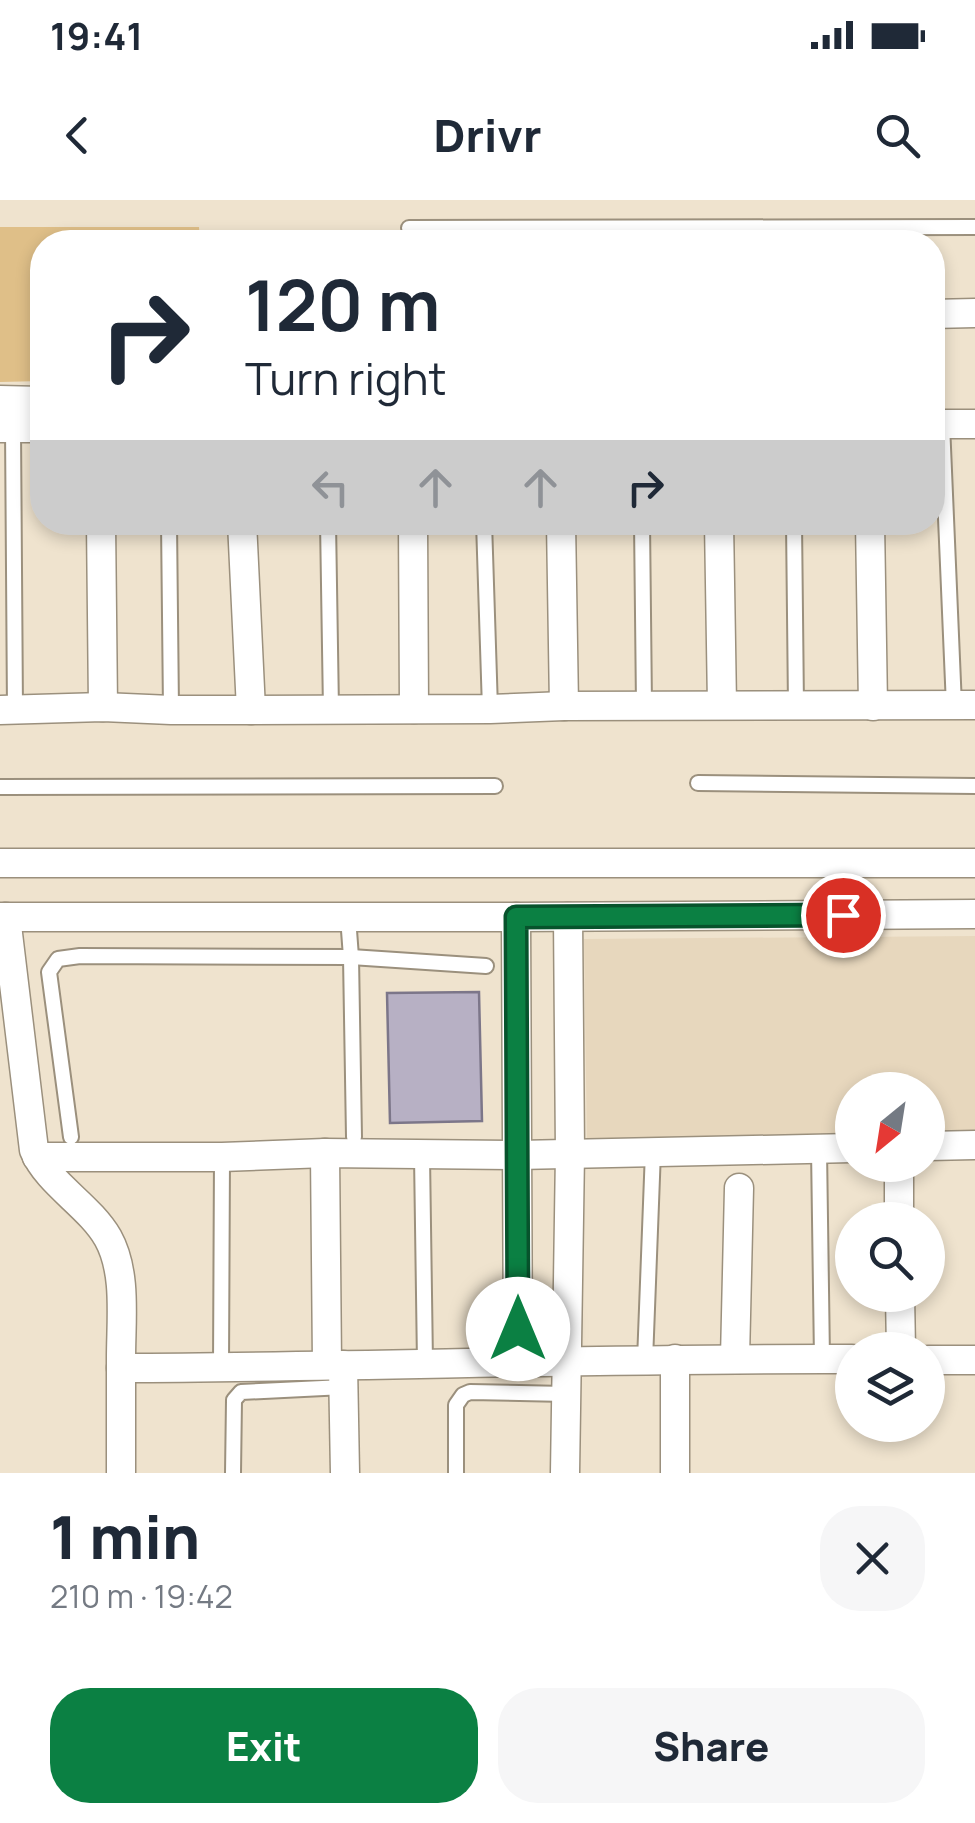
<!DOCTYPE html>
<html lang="en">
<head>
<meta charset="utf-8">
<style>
	:root { --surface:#fff; --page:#f6f6f7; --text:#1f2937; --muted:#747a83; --accent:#0b8043 }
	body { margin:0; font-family:Manrope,sans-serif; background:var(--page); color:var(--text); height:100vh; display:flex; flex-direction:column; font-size:38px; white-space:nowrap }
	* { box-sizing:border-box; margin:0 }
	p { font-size:32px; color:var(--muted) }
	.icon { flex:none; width:55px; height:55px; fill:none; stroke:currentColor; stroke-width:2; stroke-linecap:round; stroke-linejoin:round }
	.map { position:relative; height:1273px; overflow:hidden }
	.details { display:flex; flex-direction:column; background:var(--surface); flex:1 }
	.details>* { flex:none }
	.banner { position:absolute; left:30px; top:30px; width:915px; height:305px; border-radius:40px; box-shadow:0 5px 15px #0003; background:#fff; color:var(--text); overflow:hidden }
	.needle { width:65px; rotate:210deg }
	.tools { position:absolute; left:835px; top:872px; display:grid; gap:20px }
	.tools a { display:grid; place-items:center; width:110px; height:110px; border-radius:50%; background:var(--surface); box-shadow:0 5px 15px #0003; font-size:50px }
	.pin { position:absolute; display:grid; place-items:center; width:85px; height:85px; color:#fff; margin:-42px; border:5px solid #fff; border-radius:50%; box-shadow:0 2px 10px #0007 }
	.me { position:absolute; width:110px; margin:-55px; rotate:0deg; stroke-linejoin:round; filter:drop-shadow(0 0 8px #0008) }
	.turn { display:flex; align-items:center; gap:35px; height:210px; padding:0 50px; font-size:45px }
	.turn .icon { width:130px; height:130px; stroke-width:2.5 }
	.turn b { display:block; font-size:70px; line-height:85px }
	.lanes { display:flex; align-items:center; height:95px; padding:0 50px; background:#0003; justify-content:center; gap:50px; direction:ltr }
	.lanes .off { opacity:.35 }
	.round { display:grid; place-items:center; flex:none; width:105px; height:105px; border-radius:40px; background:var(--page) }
	.head { display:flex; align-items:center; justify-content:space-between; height:170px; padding:0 50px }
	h1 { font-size:60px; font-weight:800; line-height:75px }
	.action { display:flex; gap:20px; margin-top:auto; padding:20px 50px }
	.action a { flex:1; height:115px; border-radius:40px; background:var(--accent); color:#fff; font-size:40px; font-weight:800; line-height:115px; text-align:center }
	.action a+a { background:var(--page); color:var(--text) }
	.status { display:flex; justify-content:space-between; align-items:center; height:70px; padding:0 50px; background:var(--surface); direction:ltr }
	.status svg { height:28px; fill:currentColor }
	header { display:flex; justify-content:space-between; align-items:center; height:130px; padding:0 50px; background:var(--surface); font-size:45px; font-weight:800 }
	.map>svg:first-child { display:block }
	.built { fill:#e7d7bd }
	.green { fill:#dfbf88 }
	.building { fill:#b7b0c4; stroke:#7c7689; stroke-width:2.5 }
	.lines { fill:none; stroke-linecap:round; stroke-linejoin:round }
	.service-casing { stroke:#9b907d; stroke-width:18 }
	.minor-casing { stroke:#9b907d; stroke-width:31 }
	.service { stroke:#fff; stroke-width:14 }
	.minor { stroke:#fff; stroke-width:28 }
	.route-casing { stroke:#07532c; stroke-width:25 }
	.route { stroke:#0b8043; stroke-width:18 }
</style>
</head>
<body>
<div class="status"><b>19:41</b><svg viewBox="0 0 49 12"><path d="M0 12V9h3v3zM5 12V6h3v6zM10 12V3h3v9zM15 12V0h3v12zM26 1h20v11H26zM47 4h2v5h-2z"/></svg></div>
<header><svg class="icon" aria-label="back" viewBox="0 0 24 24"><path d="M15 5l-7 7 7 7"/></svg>Drivr<svg class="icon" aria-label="search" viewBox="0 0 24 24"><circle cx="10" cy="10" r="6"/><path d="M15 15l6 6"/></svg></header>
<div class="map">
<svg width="975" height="1273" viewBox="0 0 975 1273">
	<rect width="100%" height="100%" fill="#efe3ce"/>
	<path class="built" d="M975 736V942L928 943V890H852V943L587 945 584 739Z"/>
	<path class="green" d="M0 27H199L200 42H42V181L0 182Z"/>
	<path class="building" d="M479 792 482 921 390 923 387 793Z"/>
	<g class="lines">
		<defs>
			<g id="service">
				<path d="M409 28 975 27"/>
				<path d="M942 224 954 506"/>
				<path d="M13 228 15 510"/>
				<path d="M169 322 171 510"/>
				<path d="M328 322 331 510"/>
				<path d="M484 322 490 509"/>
				<path d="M642 322 644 506"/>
				<path d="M794 322 796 507"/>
				<path d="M698 583 975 586"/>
				<path d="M0 587 495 586"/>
				<path d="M348 717 351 757 354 937"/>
				<path d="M71 937 49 772 58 759 80 756 351 757 486 766"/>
				<path d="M819 949 822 1159"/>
				<path d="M422 956 425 1163"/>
				<path d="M645 1161 653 951"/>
				<path d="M221 1167 222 957"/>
				<path d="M233 1273 234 1200 241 1192 344 1187"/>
				<path d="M456 1273V1205L463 1195 470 1192 566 1194"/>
			</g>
			<g id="minor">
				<path d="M932 114 975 113"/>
				<path d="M0 200 42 201"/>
				<path d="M932 224H975"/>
				<path d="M0 228H42"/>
				<path d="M101 322 103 507"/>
				<path d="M242 322 251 510"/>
				<path d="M413 322 414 509"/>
				<path d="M561 322 564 506"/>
				<path d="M719 322 722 505"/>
				<path d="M870 322 873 506"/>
				<path d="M0 510 103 507 171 510H251L490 509 564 506 975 505"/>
				<path d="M0 663H975"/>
				<path d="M0 717H516L975 714"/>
				<path d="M6 717 34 950C48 984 89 1005 108 1038 127 1072 121 1119 121 1158 121 1196 121 1235 121 1273"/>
				<path d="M516 717 518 1164"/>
				<path d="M928 946 975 945"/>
				<path d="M325 953 327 1164"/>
				<path d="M37 957H222L325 953 518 955 852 948"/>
				<path d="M899 976V1020"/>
				<path d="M900 1095 901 1150"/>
				<path d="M735 1158 739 988"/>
				<path d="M675 1159V1273"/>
				<path d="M928 1160H975"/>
				<path d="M343 1165 345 1273"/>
				<path d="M121 1168C365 1167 609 1158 852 1159"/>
				<path d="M565 1273 570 953 568 717"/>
			</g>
		</defs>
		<use href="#service" class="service-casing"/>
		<use href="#minor" class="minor-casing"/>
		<use href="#service" class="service"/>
		<use href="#minor" class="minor"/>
	</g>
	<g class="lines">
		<defs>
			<path id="route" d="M518 1129 516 717 843 715"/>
		</defs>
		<use href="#route" class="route-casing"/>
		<use href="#route" class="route"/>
	</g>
</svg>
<div class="tools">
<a><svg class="needle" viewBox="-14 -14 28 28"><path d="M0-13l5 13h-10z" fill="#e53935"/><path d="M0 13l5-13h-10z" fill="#747a83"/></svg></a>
<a><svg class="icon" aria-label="search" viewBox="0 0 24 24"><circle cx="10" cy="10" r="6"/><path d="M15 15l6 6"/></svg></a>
<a><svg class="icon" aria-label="layers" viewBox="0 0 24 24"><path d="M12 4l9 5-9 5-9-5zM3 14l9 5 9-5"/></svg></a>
</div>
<div class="pin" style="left:843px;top:715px;background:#d93025"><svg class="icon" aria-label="arrive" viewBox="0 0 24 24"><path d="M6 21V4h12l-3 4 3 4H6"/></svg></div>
<svg class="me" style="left:518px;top:1129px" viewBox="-20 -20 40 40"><circle r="19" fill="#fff"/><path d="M0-13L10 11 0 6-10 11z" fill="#0b8043"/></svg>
<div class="banner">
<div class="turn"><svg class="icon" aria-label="right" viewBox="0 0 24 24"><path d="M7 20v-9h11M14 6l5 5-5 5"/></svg><div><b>120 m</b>Turn right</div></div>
<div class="lanes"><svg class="icon off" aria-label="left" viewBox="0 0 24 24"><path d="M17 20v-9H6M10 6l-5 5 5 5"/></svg><svg class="icon off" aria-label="ahead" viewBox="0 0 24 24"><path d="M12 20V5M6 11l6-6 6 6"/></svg><svg class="icon off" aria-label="ahead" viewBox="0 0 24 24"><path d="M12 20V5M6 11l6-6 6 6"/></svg><svg class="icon" aria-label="right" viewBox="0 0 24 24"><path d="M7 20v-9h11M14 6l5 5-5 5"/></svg></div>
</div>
</div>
<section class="details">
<div class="head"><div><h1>1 min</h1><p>210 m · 19:42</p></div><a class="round"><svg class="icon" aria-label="close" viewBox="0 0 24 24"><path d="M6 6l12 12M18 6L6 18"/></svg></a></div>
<div class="action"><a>Exit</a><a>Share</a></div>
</section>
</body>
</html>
